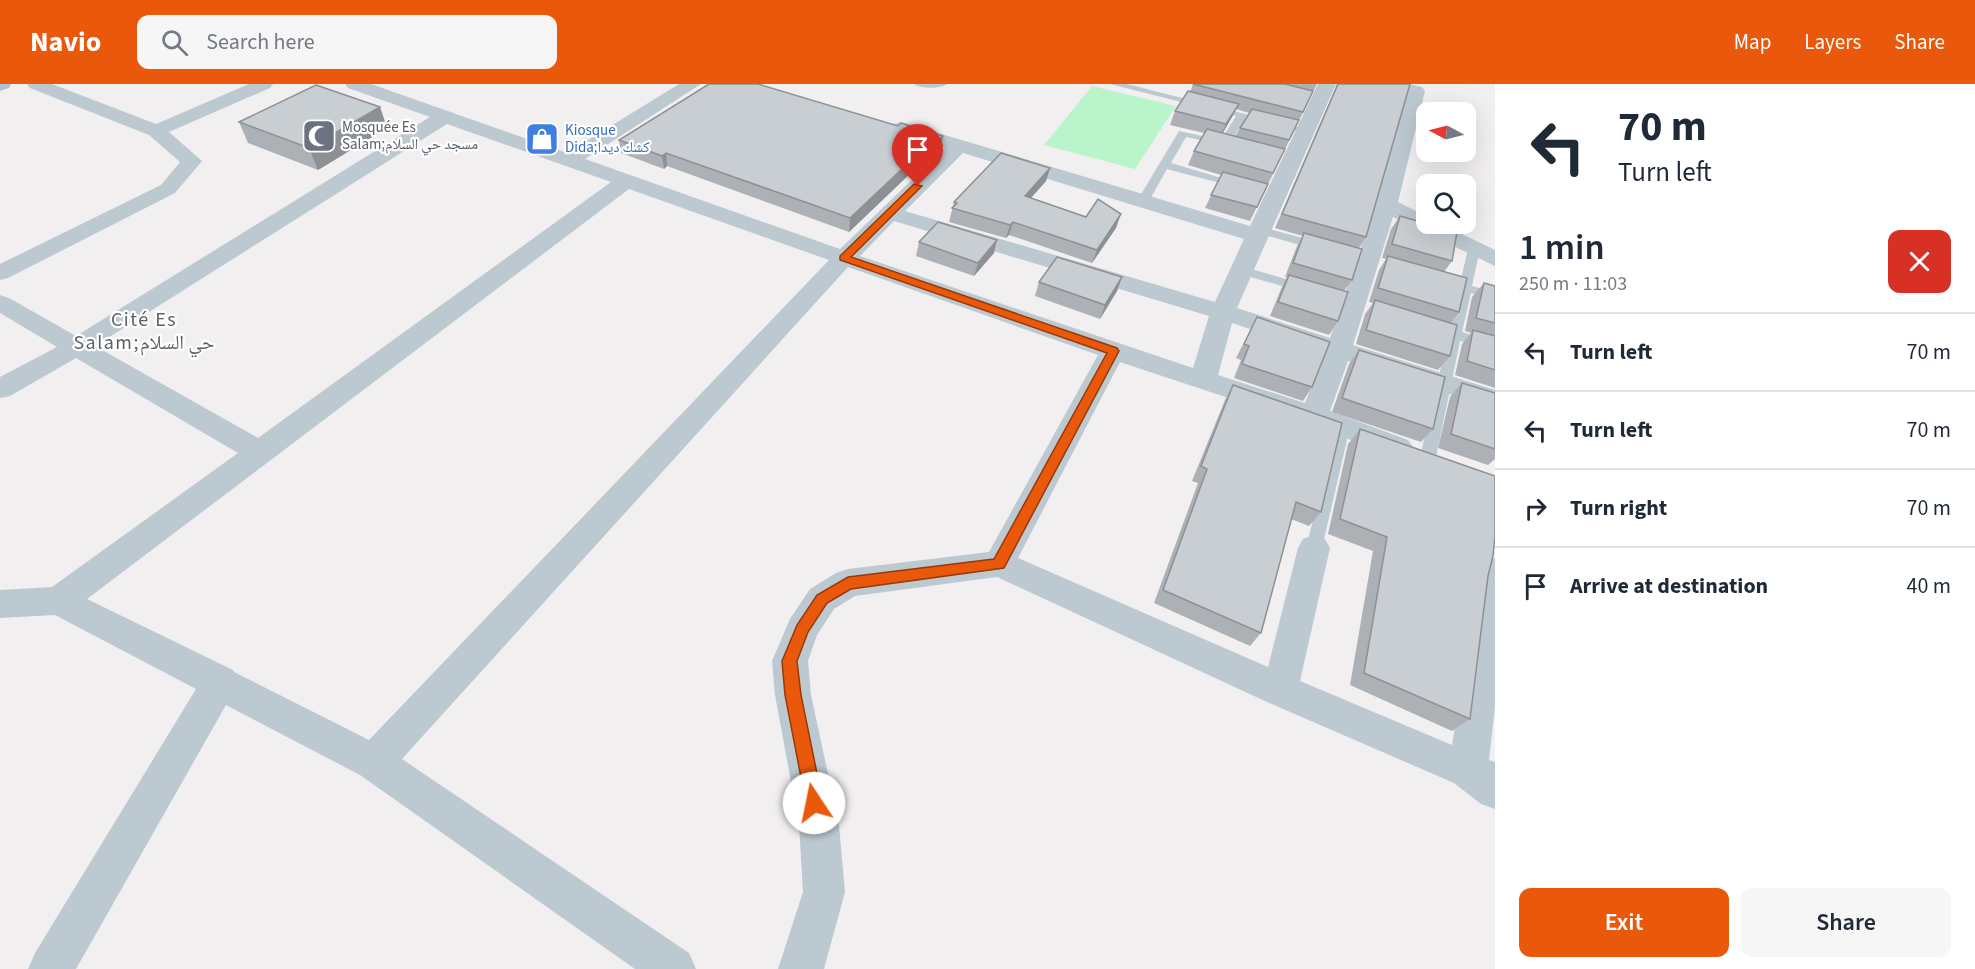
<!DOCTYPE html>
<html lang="en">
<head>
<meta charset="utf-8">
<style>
	:root { --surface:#fff; --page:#f6f6f7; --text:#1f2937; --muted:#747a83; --line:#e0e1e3; --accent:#ea580c }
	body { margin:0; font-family:"Source Sans 3","Noto Naskh Arabic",sans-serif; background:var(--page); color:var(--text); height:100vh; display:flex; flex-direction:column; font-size:22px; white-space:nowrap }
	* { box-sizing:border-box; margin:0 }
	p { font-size:20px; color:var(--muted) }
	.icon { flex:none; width:33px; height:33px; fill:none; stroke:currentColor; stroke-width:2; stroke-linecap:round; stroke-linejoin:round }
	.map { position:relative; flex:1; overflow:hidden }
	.details { display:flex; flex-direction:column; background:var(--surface); width:480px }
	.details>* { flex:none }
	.banner { background:#fff; color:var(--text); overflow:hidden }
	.needle { width:39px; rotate:277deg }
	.fabs { position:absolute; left:1416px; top:18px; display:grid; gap:12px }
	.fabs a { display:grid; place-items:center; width:60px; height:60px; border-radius:12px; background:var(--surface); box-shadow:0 6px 24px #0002; font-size:30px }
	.pin { position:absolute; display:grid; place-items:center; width:51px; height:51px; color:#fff; margin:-62px -26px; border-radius:50% 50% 50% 0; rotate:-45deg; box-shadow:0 0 6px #0007 }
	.pin .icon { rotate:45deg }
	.me { position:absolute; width:66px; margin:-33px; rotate:349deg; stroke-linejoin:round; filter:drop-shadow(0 0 4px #0008) }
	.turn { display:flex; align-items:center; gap:21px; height:126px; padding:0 24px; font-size:27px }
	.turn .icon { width:78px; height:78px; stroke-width:2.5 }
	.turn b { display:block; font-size:42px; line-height:51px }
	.round { display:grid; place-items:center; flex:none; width:63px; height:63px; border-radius:12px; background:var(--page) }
	.summary { display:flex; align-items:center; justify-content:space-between; height:102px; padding:0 24px }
	h1 { font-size:36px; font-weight:600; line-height:45px }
	.primary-button { display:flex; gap:12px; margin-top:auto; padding:12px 24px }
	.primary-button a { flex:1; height:69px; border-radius:12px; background:var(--accent); color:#fff; font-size:24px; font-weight:600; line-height:69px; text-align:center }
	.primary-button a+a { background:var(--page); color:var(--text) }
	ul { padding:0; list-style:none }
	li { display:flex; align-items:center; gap:18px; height:78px; padding:0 24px; border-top:2px solid var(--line) }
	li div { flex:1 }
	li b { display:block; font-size:22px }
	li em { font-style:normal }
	header { display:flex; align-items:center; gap:36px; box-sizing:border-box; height:84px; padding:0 30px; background:var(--accent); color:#fff }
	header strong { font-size:28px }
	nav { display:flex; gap:33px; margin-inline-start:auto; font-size:21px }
	.search { width:420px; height:54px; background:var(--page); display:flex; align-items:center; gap:15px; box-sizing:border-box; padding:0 21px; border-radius:12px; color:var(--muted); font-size:22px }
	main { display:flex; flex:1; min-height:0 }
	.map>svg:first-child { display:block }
	.green { fill:#baf4ca }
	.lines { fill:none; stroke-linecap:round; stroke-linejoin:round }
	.lane { fill:#bcc9d0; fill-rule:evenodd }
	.street { fill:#bcc9d0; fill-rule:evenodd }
	.primary { fill:#adc3d1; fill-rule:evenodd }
	.wall { fill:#adb1b5; fill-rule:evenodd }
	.shaded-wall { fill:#8d9094 }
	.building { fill:#c9ced3; stroke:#8d9094; stroke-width:1.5 }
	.route { fill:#ea580c; stroke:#983908; stroke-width:1.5 }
	.labels { text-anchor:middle; stroke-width:4.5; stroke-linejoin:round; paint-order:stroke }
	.far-worship-label { font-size:15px; fill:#5b616d; stroke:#fff; text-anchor:start }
	.far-shop-label { font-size:15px; fill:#366cbe; stroke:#fff; text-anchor:start }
	.neighbourhood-label { font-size:20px; letter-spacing:1.5px; fill:#5b6165; stroke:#fff }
</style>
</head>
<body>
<header>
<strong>Navio</strong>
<div class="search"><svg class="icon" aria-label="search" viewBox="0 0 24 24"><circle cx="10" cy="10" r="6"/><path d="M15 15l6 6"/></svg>Search here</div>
<nav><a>Map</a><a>Layers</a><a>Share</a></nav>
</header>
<main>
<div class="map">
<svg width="1495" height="885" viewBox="0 0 1495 885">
	<rect width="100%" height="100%" fill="#f2eff0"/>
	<path class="green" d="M1092 2 1176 22 1135 85 1044 61Z"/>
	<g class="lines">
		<g class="lane">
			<path d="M914 0H947C940 5 921 5 914 0Z"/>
			<path d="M1110 0H1127L1309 46 1304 49 1245 35 1228 62 1186 53 1171 79 1245 101 1239 104 1167 85 1149 117 1143 120 1137 117 1179 47 1221 56 1236 32Z"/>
			<path d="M1258 142 1325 160 1327 163 1321 167 1254 148V144Z"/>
			<path d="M1474 161 1480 165 1472 202 1495 208V216L1471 209 1462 248 1495 258V267L1460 257 1436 373 1433 377H1423L1420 373 1448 253 1429 247 1427 244 1434 240 1450 244 1459 206 1440 201 1438 198 1444 194 1460 199 1468 165Z"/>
			<path d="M1241 182 1310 202 1312 205 1306 209 1237 189 1235 186Z"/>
			<path d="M1343 338 1350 343 1322 464 1320 469 1314 471 1308 469 1306 464 1336 343Z"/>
		</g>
		<g class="street">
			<path d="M27 0H52L156 40 249 0H273L270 4 169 48 202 77 175 109 8 194 0 196V180L161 101 180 78 149 51 30 4Z"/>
			<path d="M345 0H371L567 69 679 0H701L585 75 840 165 945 64 894 48 891 44 894 40 901 38 1250 142 1318 0H1336L1237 224 1330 254 1375 121 1406 10 1379 4 1376 0H1409L1422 3 1425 7 1398 118 1426 132V140H1441L1495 166V182L1393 133 1353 261 1495 306V325L1348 277 1330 327 1408 356 1413 363 1408 370 1398 373 1304 339 1120 278 1018 474 1268 583 1298 464 1303 455 1314 451 1325 455 1330 464 1300 597 1452 661 1479 487 1483 478 1495 474V623L1489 676 1495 678V725L1481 720 1454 699 1267 618 997 493 855 512 834 525 817 551 808 577 811 611 839 741 845 808 824 885H778L803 808 799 741 775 611 772 577 790 535 810 505 836 489 848 485 989 468 1098 271 848 183 402 675 689 869 696 885H635L360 691 226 621 76 885H28L35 869 196 605 55 531 0 534V506L52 503 238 369 76 274 10 312 0 314V293L57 263 0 229V211L9 214 76 252 430 33 348 4ZM447 40 611 98 258 354 95 262ZM963 69 1244 155 1215 218 905 127ZM629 105 829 176 369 656 234 588 233 586 87 515ZM894 137 1209 232 1193 284 860 172ZM1232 239 1324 270 1305 319 1218 291Z"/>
		</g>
		<path class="primary" d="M0 0H11L9 4 0 7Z"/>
	</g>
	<g class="wall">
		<path d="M1193 0H1317L1250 137 1205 124 1221 91 1188 81 1194 67 1204 49 1170 41 1175 27 1190 8ZM1236 25 1249 29 1240 44 1235 52 1223 49 1232 33Z"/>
		<path d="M1337 0H1410L1366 153 1359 164 1352 196 1344 207 1338 237 1329 251 1270 232 1281 205 1287 193H1285L1297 162 1303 152 1275 144Z"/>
		<path d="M380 23 387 44 318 86 248 59 239 38Z"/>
		<path d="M619 56 941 65 922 83 916 84 849 148 667 82 664 85 621 69Z"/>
		<path d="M1050 84 1046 97 1031 114 1116 144 1092 179 1009 151 1006 154 949 138 954 118Z"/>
		<path d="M1400 132 1452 177 1444 188 1459 228 1451 239 1450 272 1438 286 1356 260 1365 230 1373 219 1369 218 1379 186 1386 175 1382 174 1391 145Z"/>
		<path d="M919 158 994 169 974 192 916 172Z"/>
		<path d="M1122 193 1117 207 1100 235 1035 212 1039 198Z"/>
		<path d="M1484 199 1495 202V304L1455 291 1462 260 1471 249 1465 247 1472 213Z"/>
		<path d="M1257 233 1312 303 1303 317 1234 294 1241 276 1236 274Z"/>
		<path d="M1359 266 1433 345 1421 358 1332 328 1349 280Z"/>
		<path d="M1462 299 1495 309V375L1488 381 1438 364 1450 313Z"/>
		<path d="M1233 301 1321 428 1309 442 1291 435 1261 549 1250 562 1154 519 1198 399 1192 397 1225 316Z"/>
		<path d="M1360 345 1488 492 1470 635 1452 647 1350 601 1373 467 1328 450 1348 360Z"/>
	</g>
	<g class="shaded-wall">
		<path d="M1239 20 1232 33 1220 53 1226 40Z"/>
		<path d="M380 23 387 44 318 86 309 64Z"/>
		<path d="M943 52 941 65 922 83 916 84 849 148 850 134 918 70Z"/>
		<path d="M666 69 667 82 664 85 662 72Z"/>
		<path d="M1050 84 1046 97 1021 125 1025 112Z"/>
		<path d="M1121 130 1116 144 1092 179 1097 166Z"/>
		<path d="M1013 138 1009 151 1006 154 1010 141Z"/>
		<path d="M997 156 994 169 974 192 978 179Z"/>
		<path d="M1122 193 1117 207 1100 235 1105 221Z"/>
	</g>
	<g class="building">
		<path d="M709 0H758L898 42 901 39 943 52 924 70H918L850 134 666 69 662 72 619 56Z"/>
		<path d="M1193 0H1285L1313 7 1303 28Z"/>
		<path d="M1338 0H1410L1366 153 1282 130Z"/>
		<path d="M316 1 380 23 309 64 239 38Z"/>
		<path d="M1188 7 1239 20 1226 40 1175 27Z"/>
		<path d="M1252 25 1299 36 1289 56 1240 44Z"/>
		<path d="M1207 45 1285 65 1273 89 1194 67Z"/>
		<path d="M1001 69 1050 84 1025 112 1086 133 1098 115 1121 130 1097 166 1013 138 1010 141 952 124 957 119 954 118Z"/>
		<path d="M1223 88 1268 100 1257 123 1211 111Z"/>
		<path d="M1400 132 1457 148 1452 177 1392 160Z"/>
		<path d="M938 138 997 156 978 179 919 158Z"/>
		<path d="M1304 149 1362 165 1352 196 1293 179Z"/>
		<path d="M1388 172 1467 194 1459 228 1378 204Z"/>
		<path d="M1057 173 1122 193 1105 221 1039 198Z"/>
		<path d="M1289 191 1348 208 1338 237 1278 218Z"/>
		<path d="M1484 199 1495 202V239L1476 234Z"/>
		<path d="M1375 216 1457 241 1450 272 1366 246Z"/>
		<path d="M1257 233 1330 258 1312 303 1242 280 1249 262 1244 260Z"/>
		<path d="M1473 246 1495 252V286L1467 277Z"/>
		<path d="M1359 266 1445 293 1433 345 1342 314Z"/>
		<path d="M1462 299 1495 309V365L1451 350Z"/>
		<path d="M1233 301 1342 339 1321 428 1296 418 1261 549 1163 506 1207 385 1201 382Z"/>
		<path d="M1360 345 1495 392V451L1493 472 1488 492 1470 635 1364 589 1387 453 1340 435Z"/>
	</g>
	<path class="route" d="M914 100 922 102 851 173 1117 264 1119 267 1004 484 851 505 827 519 808 548 797 577 801 611 823 719 821 725 814 728 808 725 806 719 785 611 782 577 797 541 817 511 848 493 994 475 1107 269 840 176V172Z"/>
	<defs>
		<symbol id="mosque-square" viewBox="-11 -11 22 22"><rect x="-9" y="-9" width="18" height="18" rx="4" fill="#6b7280" stroke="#fff"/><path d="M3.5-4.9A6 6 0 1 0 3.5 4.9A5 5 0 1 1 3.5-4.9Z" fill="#fff"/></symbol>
		<symbol id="shop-square" viewBox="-11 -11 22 22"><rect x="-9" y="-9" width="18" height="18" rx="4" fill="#3f7fe0" stroke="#fff"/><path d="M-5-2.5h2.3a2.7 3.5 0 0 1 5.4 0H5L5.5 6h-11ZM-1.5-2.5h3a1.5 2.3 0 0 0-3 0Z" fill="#fff"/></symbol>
	</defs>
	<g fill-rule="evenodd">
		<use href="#mosque-square" x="300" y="33" width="38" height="38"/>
		<use href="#shop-square" x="523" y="36" width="38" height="38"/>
	</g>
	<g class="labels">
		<g class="far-worship-label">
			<text x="342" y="48">Mosquée Es<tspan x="342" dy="17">Salam;مسجد حي السلام</tspan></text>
		</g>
		<g class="far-shop-label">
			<text x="565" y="51">Kiosque<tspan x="565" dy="17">Dida;كشك ديدا</tspan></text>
		</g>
		<g class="neighbourhood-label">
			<text x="144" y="242">Cité Es<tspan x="144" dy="23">Salam;حي السلام</tspan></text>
		</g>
	</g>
</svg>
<div class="fabs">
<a><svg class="needle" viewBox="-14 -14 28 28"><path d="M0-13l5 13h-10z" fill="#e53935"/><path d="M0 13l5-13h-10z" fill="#747a83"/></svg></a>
<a><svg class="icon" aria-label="search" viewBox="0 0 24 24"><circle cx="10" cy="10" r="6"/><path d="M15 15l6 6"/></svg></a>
</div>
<div class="pin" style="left:918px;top:102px;background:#d93025"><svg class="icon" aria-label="arrive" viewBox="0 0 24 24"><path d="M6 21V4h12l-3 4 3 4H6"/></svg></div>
<svg class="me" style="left:814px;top:719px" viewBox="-20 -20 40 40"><circle r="19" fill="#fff"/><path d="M0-13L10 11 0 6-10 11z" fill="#ea580c"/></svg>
</div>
<section class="details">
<div class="banner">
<div class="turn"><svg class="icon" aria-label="left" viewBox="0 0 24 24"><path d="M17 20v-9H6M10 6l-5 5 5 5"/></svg><div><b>70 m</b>Turn left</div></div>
</div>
<div class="summary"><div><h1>1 min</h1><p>250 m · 11:03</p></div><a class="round" style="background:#d93025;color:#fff"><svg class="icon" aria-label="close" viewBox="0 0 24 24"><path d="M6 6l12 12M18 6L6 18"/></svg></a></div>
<ul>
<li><svg class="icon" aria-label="left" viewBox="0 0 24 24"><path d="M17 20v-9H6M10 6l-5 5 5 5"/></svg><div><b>Turn left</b></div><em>70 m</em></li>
<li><svg class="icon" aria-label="left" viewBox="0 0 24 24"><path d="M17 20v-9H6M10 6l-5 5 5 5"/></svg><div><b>Turn left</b></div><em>70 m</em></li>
<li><svg class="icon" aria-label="right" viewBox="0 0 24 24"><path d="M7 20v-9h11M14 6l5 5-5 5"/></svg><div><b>Turn right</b></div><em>70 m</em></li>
<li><svg class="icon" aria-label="arrive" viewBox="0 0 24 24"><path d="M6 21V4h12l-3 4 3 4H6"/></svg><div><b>Arrive at destination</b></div><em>40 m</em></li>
</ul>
<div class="primary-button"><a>Exit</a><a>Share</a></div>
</section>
</main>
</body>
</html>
